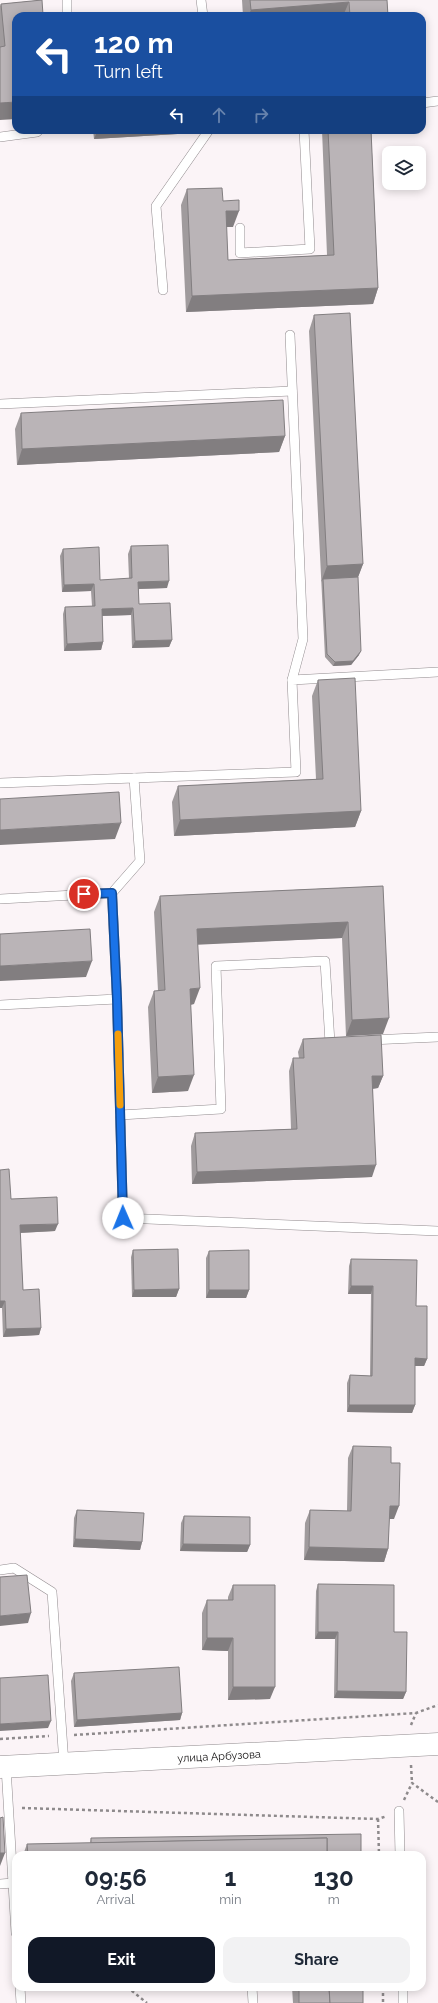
<!DOCTYPE html>
<html lang="en">
<head>
<meta charset="utf-8">
<style>
	:root { --surface:#fff; --page:#f2f2f3; --text:#1f2937; --muted:#747a83; --accent:#111827 }
	body { margin:0; font-family:Raleway,sans-serif; background:var(--page); color:var(--text); height:100vh; display:flex; flex-direction:column; font-size:15px; white-space:nowrap }
	* { box-sizing:border-box; margin:0 }
	p { font-size:13px; color:var(--muted) }
	.icon { flex:none; width:22px; height:22px; fill:none; stroke:currentColor; stroke-width:2; stroke-linecap:round; stroke-linejoin:round }
	.map { position:relative; flex:1; overflow:hidden }
	.sheet { position:absolute; left:12px; top:1851px; width:414px; height:140px; display:flex; flex-direction:column; background:var(--surface); border-radius:12px; box-shadow:0 2px 10px #0003 }
	.sheet>* { flex:none }
	.guide { position:absolute; left:12px; top:12px; width:414px; height:122px; border-radius:12px; box-shadow:0 2px 10px #0003; background:#1a4fa0; color:#fff; overflow:hidden }
	.buttons { position:absolute; left:382px; top:146px; display:grid; gap:8px }
	.buttons a { display:grid; place-items:center; width:44px; height:44px; border-radius:8px; background:var(--surface); box-shadow:0 2px 10px #0003; font-size:20px }
	.pin { position:absolute; display:grid; place-items:center; width:34px; height:34px; color:#fff; margin:-17px; border:2px solid #fff; border-radius:50%; box-shadow:0 1px 4px #0007 }
	.me { position:absolute; width:44px; margin:-22px; rotate:359deg; stroke-linejoin:round; filter:drop-shadow(0 0 3px #0008) }
	.turn { display:flex; align-items:center; gap:14px; height:84px; padding:0 16px; font-size:18px }
	.turn .icon { width:52px; height:52px; stroke-width:2.5 }
	.turn b { display:block; font-size:28px; line-height:34px }
	.lanes { display:flex; align-items:center; height:38px; padding:0 16px; background:#0003; justify-content:center; gap:20px; direction:ltr }
	.lanes .off { opacity:.35 }
	.eta { display:flex; justify-content:space-evenly; align-items:center; height:68px; text-align:center }
	.eta b { font-size:24px; font-weight:700; line-height:28px }
	.action { display:flex; gap:8px; margin-top:auto; padding:8px 16px }
	.action a { flex:1; height:46px; border-radius:12px; background:var(--accent); color:#fff; font-size:16px; font-weight:700; line-height:46px; text-align:center }
	.action a+a { background:var(--page); color:var(--text) }
	.map>svg:first-child { display:block }
	.lines { fill:none; stroke-linecap:round; stroke-linejoin:round }
	.lane-casing { stroke:#918b8e; stroke-width:10 }
	.secondary-casing { stroke:#918b8e; stroke-width:23 }
	.path { stroke:#8e8a8c; stroke-width:2.5; stroke-dasharray:3 3; stroke-linecap:butt }
	.lane { stroke:#fff; stroke-width:9 }
	.secondary { stroke:#fff; stroke-width:22 }
	.wall { fill:#a09b9d }
	.shaded-wall { fill:#827e80 }
	.building { fill:#bab4b7; stroke:#827e80 }
	.route-casing { stroke:#114b97; stroke-width:10 }
	.route { stroke:#1a73e8; stroke-width:7 }
	.slow { stroke:#f59e0b; stroke-width:7 }
	.labels { text-anchor:middle; stroke-width:4; stroke-linejoin:round; paint-order:stroke }
	.street-label { font-size:11px; fill:#131112; stroke:#fff }
</style>
</head>
<body>
<div class="map">
<svg width="438" height="2003" viewBox="0 0 438 2003">
	<rect width="100%" height="100%" fill="#fbf4f7"/>
	<g class="lines">
		<defs>
			<g id="lane">
				<path d="M67 0V16"/>
				<path d="M201 0 203 16"/>
				<path d="M422 103 438 101"/>
				<path d="M0 137 37 132 39 130"/>
				<path d="M240 228V253L310 249 304 130"/>
				<path d="M163 290 156 206 209 130"/>
				<path d="M290 335 303 639 292 680"/>
				<path d="M0 404 292 391"/>
				<path d="M134 778 296 772 292 680 438 672"/>
				<path d="M0 783 134 778 140 861 112 893 117 999 0 1005"/>
				<path d="M0 899 112 893"/>
				<path d="M117 999 123 1218 438 1231"/>
				<path d="M370 1040 438 1037"/>
				<path d="M120 1115 221 1109 216 966 325 961 330 1043 336 1042"/>
				<path d="M0 1570 14 1568 52 1592 64 1764"/>
				<path d="M6 1767 16 1933"/>
				<path d="M399 1811 400 1855"/>
				<path d="M0 1884 13 1883"/>
				<path d="M20 1987 21 2003"/>
				<path d="M252 1987 253 2003"/>
				<path d="M403 1987V2003"/>
			</g>
			<path id="secondary" d="M0 1767 438 1744"/>
		</defs>
		<use href="#lane" class="lane-casing"/>
		<use href="#secondary" class="secondary-casing"/>
		<g class="path">
			<path d="M411 1725 416 1713"/>
			<path d="M74 1735 416 1713 438 1705"/>
			<path d="M0 1739 49 1736"/>
			<path d="M411 1765 412 1783"/>
			<path d="M404 1800 412 1783 438 1802"/>
			<path d="M22 1808 378 1819 387 1816"/>
			<path d="M378 1819 379 1855"/>
			<path d="M127 1987 147 2003"/>
			<path d="M383 1987V2003"/>
		</g>
		<use href="#lane" class="lane"/>
		<use href="#secondary" class="secondary"/>
	</g>
	<g class="wall">
		<path d="M42 0 0 120V6L1 4Z"/>
		<path d="M242 0H387L388 16H243Z"/>
		<path d="M93 130H195L194 133 94 139Z"/>
		<path d="M322 130H371L378 288 373 304 186 312 181 205 187 189 223 201 233 227H226L228 260 327 255Z"/>
		<path d="M314 315 363 564 358 577 359 655 351 665 333 666 325 657 309 331Z"/>
		<path d="M21 413 285 436 279 452 17 465 15 429Z"/>
		<path d="M131 546 167 588 139 589V604L172 640 169 647 132 648 131 615 102 616 103 642 101 650 64 651 63 614 65 607 92 606 91 591 62 592 60 556 63 549 100 580 129 579 128 554Z"/>
		<path d="M318 680 361 811 355 827 174 836 172 802 178 786 316 779 312 696Z"/>
		<path d="M383 886V1034L346 1036 342 938 198 944 194 1004 191 1005 188 1091 152 1093 148 1007 154 991H158L154 912 160 896Z"/>
		<path d="M303 1039 383 1076 378 1088 373 1089 372 1177 192 1184 191 1146 195 1133 291 1129 289 1071 293 1058H299L298 1052Z"/>
		<path d="M11 1199 55 1231 20 1233 23 1290 41 1328 39 1335 3 1337 2 1308Z"/>
		<path d="M133 1250 179 1289 176 1297H132L131 1257Z"/>
		<path d="M209 1251 249 1290 246 1298H206V1258Z"/>
		<path d="M351 1259 416 1306 427 1359 424 1366H415V1405L412 1413 347 1412V1383L350 1375 370 1376 371 1294H348L349 1266Z"/>
		<path d="M353 1446 391 1463 394 1519H389L388 1549 384 1562 304 1560 305 1523 310 1510 347 1511 348 1458Z"/>
		<path d="M77 1510 142 1542 140 1550 73 1547 74 1518Z"/>
		<path d="M184 1516 250 1545 247 1552 180 1551 181 1523Z"/>
		<path d="M318 1584 394 1632 406 1692 403 1699 334 1698 335 1639H315L316 1591Z"/>
		<path d="M233 1585 270 1699 228 1700V1651L202 1650V1613L207 1600H228V1597Z"/>
		<path d="M74 1673 182 1713 180 1720 74 1727 71 1681Z"/>
		<path d="M91 1838 361 1855H23L27 1844 90 1843Z"/>
		<path d="M292 1987H363V2003H293Z"/>
	</g>
	<g class="shaded-wall">
		<path d="M349 2 343 16H248L251 10Z"/>
		<path d="M16 102V119L0 120V103Z"/>
		<path d="M130 130H195L194 133 94 139 97 132Z"/>
		<path d="M226 211H239L233 227H220Z"/>
		<path d="M378 288 373 304 186 312 192 296Z"/>
		<path d="M285 436 279 452 17 465 22 449Z"/>
		<path d="M363 564 357 580 323 579 321 582 327 566Z"/>
		<path d="M169 581 167 588 136 589 138 582Z"/>
		<path d="M94 584 91 591 62 592 64 585Z"/>
		<path d="M133 608 131 615 99 616 102 609Z"/>
		<path d="M172 640 169 647 132 648 135 641Z"/>
		<path d="M103 642 101 650 64 651 67 644Z"/>
		<path d="M361 651 359 655 351 665 333 666 335 662Z"/>
		<path d="M361 811 355 827 174 836 180 820Z"/>
		<path d="M121 823 115 839 0 845V830Z"/>
		<path d="M348 922 342 938 192 945 197 929Z"/>
		<path d="M92 961 86 977 0 981V966Z"/>
		<path d="M200 988 194 1004 184 1005 190 989Z"/>
		<path d="M389 1018 383 1034 346 1036 352 1020Z"/>
		<path d="M194 1075 188 1091 152 1093 158 1077Z"/>
		<path d="M372 1076H383L378 1088 367 1089Z"/>
		<path d="M376 1165 372 1177 192 1184 197 1172Z"/>
		<path d="M58 1224 55 1231 17 1233 20 1225Z"/>
		<path d="M351 1286H373L371 1294H348Z"/>
		<path d="M179 1289 176 1297H132L134 1290Z"/>
		<path d="M209 1290H249L246 1298H206Z"/>
		<path d="M0 1301H5L2 1308H0Z"/>
		<path d="M41 1328 39 1335 3 1337 6 1329Z"/>
		<path d="M415 1358 427 1359 424 1366H413Z"/>
		<path d="M349 1405H415L412 1413 347 1412Z"/>
		<path d="M390 1506H399L394 1519H385Z"/>
		<path d="M75 1539 142 1542 140 1550 73 1547Z"/>
		<path d="M183 1544 250 1545 247 1552 180 1551Z"/>
		<path d="M309 1547 388 1549 384 1562 304 1560Z"/>
		<path d="M31 1613 28 1623 0 1626V1616Z"/>
		<path d="M318 1632H338L335 1639H315Z"/>
		<path d="M207 1638H233L228 1651 202 1650Z"/>
		<path d="M233 1687H275L270 1699 228 1700Z"/>
		<path d="M337 1691 406 1692 403 1699 334 1698Z"/>
		<path d="M182 1713 180 1720 74 1727 77 1720Z"/>
		<path d="M51 1721 48 1728 0 1731V1724Z"/>
		<path d="M0 1853H5L0 1866Z"/>
	</g>
	<g class="building">
		<path d="M42 0 43 15 64 13V16H16V102L0 103V47L5 46 1 4Z"/>
		<path d="M250 0H387L388 16H350L349 2 251 10Z"/>
		<path d="M97 130H130L97 132Z"/>
		<path d="M328 130H371L378 288 192 296 187 189 222 188 223 201 239 200V211H226L228 260 334 255Z"/>
		<path d="M350 313 363 564 327 566 314 315Z"/>
		<path d="M283 400 285 436 22 449 21 413Z"/>
		<path d="M168 545 169 581 138 582 139 604 170 603 172 640 135 641 133 608 102 609 103 642 67 644 65 607 95 606 94 584 64 585 63 549 99 547 100 580 132 578 131 546Z"/>
		<path d="M358 577 361 651 353 661 335 662 327 654 323 579Z"/>
		<path d="M355 678 361 811 180 820 178 786 323 779 318 680Z"/>
		<path d="M119 792 121 823 0 830V799Z"/>
		<path d="M383 886 389 1018 352 1020 348 922 197 929 200 988 190 989 194 1075 158 1077 154 991 165 990 160 896Z"/>
		<path d="M90 929 92 961 0 966V934Z"/>
		<path d="M381 1035 383 1076H372L376 1165 197 1172 195 1133 297 1129 293 1058H304L303 1039Z"/>
		<path d="M9 1169 11 1199 57 1197 58 1224 20 1225 23 1290 39 1289 41 1328 6 1329 5 1301H0V1170Z"/>
		<path d="M178 1249 179 1289 134 1290 133 1250Z"/>
		<path d="M249 1250V1290H209V1251Z"/>
		<path d="M351 1259 417 1260 416 1306H427V1359L415 1358V1405H349L350 1375 372 1376 373 1286H351Z"/>
		<path d="M353 1446 391 1447V1463H400L399 1506H390L388 1549 309 1547 310 1510 351 1511Z"/>
		<path d="M77 1510 144 1513 142 1542 75 1539Z"/>
		<path d="M184 1516 250 1517V1545L183 1544Z"/>
		<path d="M27 1575 31 1613 0 1616V1577Z"/>
		<path d="M318 1584 394 1585V1632H407L406 1692 337 1691 338 1632H318Z"/>
		<path d="M233 1585H275V1687H233V1638H207V1600H233Z"/>
		<path d="M179 1667 182 1713 77 1720 74 1673Z"/>
		<path d="M48 1675 51 1721 0 1724V1678Z"/>
		<path d="M3 1817 5 1853H0V1818Z"/>
		<path d="M361 1834V1855H327V1838L91 1843V1838Z"/>
		<path d="M327 1838V1855H28L27 1844Z"/>
		<path d="M299 1987H329L330 2003H299Z"/>
		<path d="M329 1987H363V2003H330Z"/>
	</g>
	<g class="lines">
		<defs>
			<path id="route" d="M84 894 112 893 117 999 123 1218"/>
		</defs>
		<use href="#route" class="route-casing"/>
		<use href="#route" class="route"/>
		<path class="slow" d="M118 1034 120 1105"/>
	</g>
	<g class="labels">
		<g class="street-label">
			<text transform="translate(219 1756) rotate(-3)" y="4">улица Арбузова</text>
		</g>
	</g>
</svg>
<div class="buttons">
<a><svg class="icon" aria-label="layers" viewBox="0 0 24 24"><path d="M12 4l9 5-9 5-9-5zM3 14l9 5 9-5"/></svg></a>
</div>
<div class="pin" style="left:84px;top:894px;background:#d93025"><svg class="icon" aria-label="arrive" viewBox="0 0 24 24"><path d="M6 21V4h12l-3 4 3 4H6"/></svg></div>
<svg class="me" style="left:123px;top:1218px" viewBox="-20 -20 40 40"><circle r="19" fill="#fff"/><path d="M0-13L10 11 0 6-10 11z" fill="#1a73e8"/></svg>
<div class="guide">
<div class="turn"><svg class="icon" aria-label="left" viewBox="0 0 24 24"><path d="M17 20v-9H6M10 6l-5 5 5 5"/></svg><div><b>120 m</b>Turn left</div></div>
<div class="lanes"><svg class="icon" aria-label="left" viewBox="0 0 24 24"><path d="M17 20v-9H6M10 6l-5 5 5 5"/></svg><svg class="icon off" aria-label="ahead" viewBox="0 0 24 24"><path d="M12 20V5M6 11l6-6 6 6"/></svg><svg class="icon off" aria-label="right" viewBox="0 0 24 24"><path d="M7 20v-9h11M14 6l5 5-5 5"/></svg></div>
</div>
<section class="sheet">
<div class="eta">
<div><b>09:56</b><p>Arrival</p></div>
<div><b>1</b><p>min</p></div>
<div><b>130</b><p>m</p></div>
</div>
<div class="action"><a>Exit</a><a>Share</a></div>
</section>
</div>
</body>
</html>
